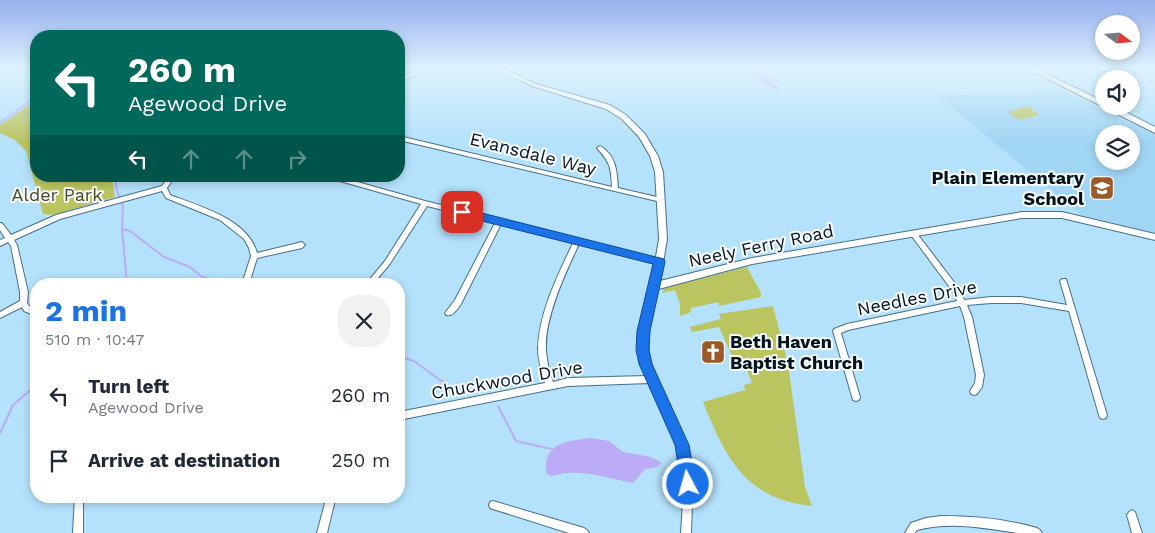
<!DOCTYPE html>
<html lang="en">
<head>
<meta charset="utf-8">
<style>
	:root { --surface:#fff; --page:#f2f2f3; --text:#1f2937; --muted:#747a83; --accent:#1a73e8 }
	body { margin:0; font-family:"Work Sans",sans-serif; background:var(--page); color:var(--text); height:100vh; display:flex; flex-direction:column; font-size:19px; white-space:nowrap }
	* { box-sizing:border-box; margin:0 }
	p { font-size:16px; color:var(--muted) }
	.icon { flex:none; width:28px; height:28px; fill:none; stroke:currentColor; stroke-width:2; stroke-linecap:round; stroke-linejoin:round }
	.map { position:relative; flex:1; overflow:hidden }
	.sheet { position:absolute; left:30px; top:278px; width:375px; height:225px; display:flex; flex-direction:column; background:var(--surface); border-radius:20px; box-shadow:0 2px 8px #0003 }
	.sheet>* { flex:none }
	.top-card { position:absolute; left:30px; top:30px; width:375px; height:152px; border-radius:20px; box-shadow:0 2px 8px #0003; background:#00695c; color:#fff; overflow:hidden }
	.needle { width:32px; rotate:106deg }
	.tools { position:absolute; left:1095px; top:15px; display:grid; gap:10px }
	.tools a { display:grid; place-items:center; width:45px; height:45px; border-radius:50%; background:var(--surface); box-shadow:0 2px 8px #0003; font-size:25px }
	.pin { position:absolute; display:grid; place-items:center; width:42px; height:42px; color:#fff; margin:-21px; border-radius:10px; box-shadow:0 2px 8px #0006 }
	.me { position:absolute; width:55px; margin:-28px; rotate:354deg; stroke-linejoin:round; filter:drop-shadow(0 0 4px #0008) }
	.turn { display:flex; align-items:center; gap:18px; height:105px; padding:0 15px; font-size:22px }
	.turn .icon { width:65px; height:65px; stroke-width:2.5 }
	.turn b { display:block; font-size:35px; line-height:42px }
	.lanes { display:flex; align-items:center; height:48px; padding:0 15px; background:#0003; justify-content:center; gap:25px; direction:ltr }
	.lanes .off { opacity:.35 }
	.round { display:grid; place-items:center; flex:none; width:52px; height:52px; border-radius:20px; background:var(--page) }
	.head { display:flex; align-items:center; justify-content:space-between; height:85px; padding:0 15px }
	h1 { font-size:30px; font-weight:700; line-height:38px; color:var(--accent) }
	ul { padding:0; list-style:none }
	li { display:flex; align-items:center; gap:15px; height:65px; padding:0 15px }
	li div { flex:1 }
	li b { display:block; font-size:19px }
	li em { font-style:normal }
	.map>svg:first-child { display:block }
	.built { fill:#a1d5f4; fill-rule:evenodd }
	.green { fill:#bbc560 }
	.water { fill:#bcabf7 }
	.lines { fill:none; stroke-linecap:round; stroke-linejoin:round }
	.stream { stroke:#bcabf7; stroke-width:2 }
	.minor-casing { stroke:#467087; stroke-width:2 }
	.tertiary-casing { stroke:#467087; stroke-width:2 }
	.secondary-casing { stroke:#467087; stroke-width:2 }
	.minor { fill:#fff; fill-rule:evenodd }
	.tertiary { fill:#fff; fill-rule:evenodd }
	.secondary { fill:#fff; fill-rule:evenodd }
	.route { fill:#1a73e8; stroke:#114b97 }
	.labels { text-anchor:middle; stroke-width:4; stroke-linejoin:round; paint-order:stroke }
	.street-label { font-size:18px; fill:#03131c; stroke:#f7fbfe }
	.poi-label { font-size:18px; font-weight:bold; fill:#03131c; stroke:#f7fbfe; text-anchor:end }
	.park-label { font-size:18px; fill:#474b1f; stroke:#f7fbfe }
</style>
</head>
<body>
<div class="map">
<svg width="1155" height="533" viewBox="0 0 1155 533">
	<rect width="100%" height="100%" fill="#b4e1fb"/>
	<path class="built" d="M1067 93 1155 135V233L1081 215 937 95ZM1104 134H1131V161H1104Z"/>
	<g class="green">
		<path d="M36 100V176H112L115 197 53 215 43 214 26 151 15 140 0 133V125Z"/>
		<path d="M1028 106 1039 115 1019 120 1008 112Z"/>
		<path d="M747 267 761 293V297L719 306 718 302 691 308V312L680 316V304L675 290 662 293 664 288Z"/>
		<path d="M773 306 788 364 805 487 812 506C746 500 725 457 703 402L745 390 744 385 752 383 745 365 737 367 719 327 692 332 690 327 721 319 719 314Z"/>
	</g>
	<g class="water">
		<path d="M733 69 763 70 777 85 779 91 775 90 760 81 734 71Z"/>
		<path d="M591 438 609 441 623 452 651 457 662 463 657 467 645 469 633 483C612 479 588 471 566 473 558 474 554 478 547 474 541 443 567 441 591 438Z"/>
	</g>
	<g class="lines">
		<g class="stream">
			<path d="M0 123 36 97"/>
			<path d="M115 176 117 191 123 206 122 229 127 284"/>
			<path d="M122 229 130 231 164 257 190 267 202 277 228 284"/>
			<path d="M399 356 414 361 455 391"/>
			<path d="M498 406 516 441 551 449"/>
			<path d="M0 433 13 405 36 385"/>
		</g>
		<defs>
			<g id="minor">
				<path d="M428 69H436L399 81V77Z"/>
				<path d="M399 136 612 187C611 166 610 163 597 148L600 146C616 155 617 171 618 188L661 198 664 200 661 202 399 140Z"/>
				<path d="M169 176H175L167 188 170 195C199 206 248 219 257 253L302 242 305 245 302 248 257 258 249 284H242L251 256 249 248 244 239 220 220 166 198 162 191 60 219 14 240 17 245 28 292 27 303 30 307 36 310V316L24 311 22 307 0 318V312L20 301V292L11 246 8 242 0 246V240L5 238 0 230V223H2L11 235 56 215 162 186Z"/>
				<path d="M325 176H336L425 201 662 260 663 262 662 264 660 265 579 244C565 274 544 318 546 351 547 362 549 372 553 382L568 378 647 376C634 344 641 317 651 286L653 284H657L659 286C643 334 643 354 666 400 673 415 682 429 686 445 694 474 692 504 691 533H681C683 502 686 470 676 439 670 420 657 402 649 383L568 386 399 420V412L545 383C542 372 538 360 538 349 539 312 558 275 573 243L501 224 461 304C457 309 453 317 446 315L445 313 455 300 495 223 427 206 389 265 373 284H366L385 261 421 204 326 177Z"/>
				<path d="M911 231H915L960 290 964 300 991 297H1021L1067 305 1060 281 1062 279H1066L1107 415 1106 418 1103 419 1100 418 1099 415 1069 311 1021 303H991L967 305 972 317 984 375 982 387 977 394 974 395 971 394 970 391 975 383 976 375 964 317 960 306 848 330 841 333 860 397 859 400 856 401 853 400 833 331 834 329 847 324 957 301 954 293 911 235 910 233Z"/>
				<path d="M75 496H83V533H73Z"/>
				<path d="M327 496H336L327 533H317Z"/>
				<path d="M493 501 584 528 587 530 589 533H569L493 509 490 508 489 505 490 502Z"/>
				<path d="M1132 510 1135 512 1142 533H1132L1127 515 1129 512Z"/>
				<path d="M941 516C974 516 1006 519 1037 528L1040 530 1042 533C1034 533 1026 533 1018 533 984 528 951 521 917 530L915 533H905L911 523 926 518Z"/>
			</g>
			<path id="tertiary" d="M496 69H504L536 84 610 105 626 115 645 134 658 156 663 172 667 239 660 281 752 258 1022 212H1062L1155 234V240L1062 218H1022L752 264 655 290 652 289 651 286 659 239 655 172 650 156 639 137 622 119 606 109 532 86Z"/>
			<path id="secondary" d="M1028 69H1037L1104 102V106H1114L1155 127V133Z"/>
		</defs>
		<use href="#minor" class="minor-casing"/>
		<use href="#tertiary" class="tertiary-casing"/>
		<use href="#secondary" class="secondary-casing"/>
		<use href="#minor" class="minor"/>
		<use href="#tertiary" class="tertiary"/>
		<use href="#secondary" class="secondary"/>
	</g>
	<linearGradient id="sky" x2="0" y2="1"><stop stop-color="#96b0ee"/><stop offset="0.48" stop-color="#ddf2fd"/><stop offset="1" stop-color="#ddf2fd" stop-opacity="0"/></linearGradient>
	<rect width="1155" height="143" fill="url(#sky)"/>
	<path class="route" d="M462 208 664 259 665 262 650 331 649 350 652 364 689 445 696 484 693 489 688 492 683 489 681 484 675 445 639 364 636 350 637 331 653 264 458 215 457 212 458 210Z"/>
	<defs>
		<symbol id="school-square" viewBox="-11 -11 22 22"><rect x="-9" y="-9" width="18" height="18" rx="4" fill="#9c5928" stroke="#f7fbfe"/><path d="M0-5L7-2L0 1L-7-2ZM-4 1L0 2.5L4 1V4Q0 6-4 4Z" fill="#fff"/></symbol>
		<symbol id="church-square" viewBox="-11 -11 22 22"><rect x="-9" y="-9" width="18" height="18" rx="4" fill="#9c5928" stroke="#f7fbfe"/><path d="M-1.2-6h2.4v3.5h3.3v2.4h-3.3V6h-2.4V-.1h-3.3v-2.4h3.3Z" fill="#fff"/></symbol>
	</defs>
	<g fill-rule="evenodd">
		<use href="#school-square" x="1088" y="174" width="28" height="28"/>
		<use href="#church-square" x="699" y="338" width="28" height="28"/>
	</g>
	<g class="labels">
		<g class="street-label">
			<text transform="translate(533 154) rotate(14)" y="6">Evansdale Way</text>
			<text transform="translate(761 246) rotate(-12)" y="6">Neely Ferry Road</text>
			<text transform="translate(917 298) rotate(-11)" y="6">Needles Drive</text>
			<text transform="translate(507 380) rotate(-10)" y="6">Chuckwood Drive</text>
		</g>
		<g class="poi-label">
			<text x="1084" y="184">Plain Elementary<tspan x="1084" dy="21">School</tspan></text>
			<text x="730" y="348" text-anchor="start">Beth Haven<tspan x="730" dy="21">Baptist Church</tspan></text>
		</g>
		<g class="park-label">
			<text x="57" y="201">Alder Park</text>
		</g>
	</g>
</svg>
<div class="tools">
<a><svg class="needle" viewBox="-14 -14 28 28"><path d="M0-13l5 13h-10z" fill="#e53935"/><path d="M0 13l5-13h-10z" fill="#747a83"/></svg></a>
<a><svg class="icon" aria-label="sound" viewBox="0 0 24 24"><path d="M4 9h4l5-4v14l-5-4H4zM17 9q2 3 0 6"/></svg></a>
<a><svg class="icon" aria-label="layers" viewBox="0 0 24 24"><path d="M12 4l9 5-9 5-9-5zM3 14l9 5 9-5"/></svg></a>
</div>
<div class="pin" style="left:462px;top:212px;background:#d93025"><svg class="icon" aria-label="arrive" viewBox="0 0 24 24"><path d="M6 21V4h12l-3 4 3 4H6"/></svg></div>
<svg class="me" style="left:688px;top:484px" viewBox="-20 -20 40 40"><circle r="17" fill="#1a73e8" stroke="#fff" stroke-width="3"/><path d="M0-11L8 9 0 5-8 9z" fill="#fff"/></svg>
<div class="top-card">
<div class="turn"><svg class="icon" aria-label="left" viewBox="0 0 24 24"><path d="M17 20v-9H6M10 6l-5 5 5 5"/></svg><div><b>260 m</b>Agewood Drive</div></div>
<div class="lanes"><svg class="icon" aria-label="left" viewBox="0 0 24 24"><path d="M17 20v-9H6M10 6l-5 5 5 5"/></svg><svg class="icon off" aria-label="ahead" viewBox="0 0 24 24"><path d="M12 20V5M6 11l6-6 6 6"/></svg><svg class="icon off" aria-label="ahead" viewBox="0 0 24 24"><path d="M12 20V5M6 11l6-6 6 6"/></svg><svg class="icon off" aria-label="right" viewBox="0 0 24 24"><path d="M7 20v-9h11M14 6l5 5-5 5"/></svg></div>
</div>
<section class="sheet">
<div class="head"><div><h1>2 min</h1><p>510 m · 10:47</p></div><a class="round"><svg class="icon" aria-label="close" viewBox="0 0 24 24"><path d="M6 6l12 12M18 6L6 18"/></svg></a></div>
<ul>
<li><svg class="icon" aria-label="left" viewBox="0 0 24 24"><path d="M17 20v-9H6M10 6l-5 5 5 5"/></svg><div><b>Turn left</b><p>Agewood Drive</p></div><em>260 m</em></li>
<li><svg class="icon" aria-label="arrive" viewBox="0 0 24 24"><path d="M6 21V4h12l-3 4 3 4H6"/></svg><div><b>Arrive at destination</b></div><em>250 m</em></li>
</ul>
</section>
</div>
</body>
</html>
